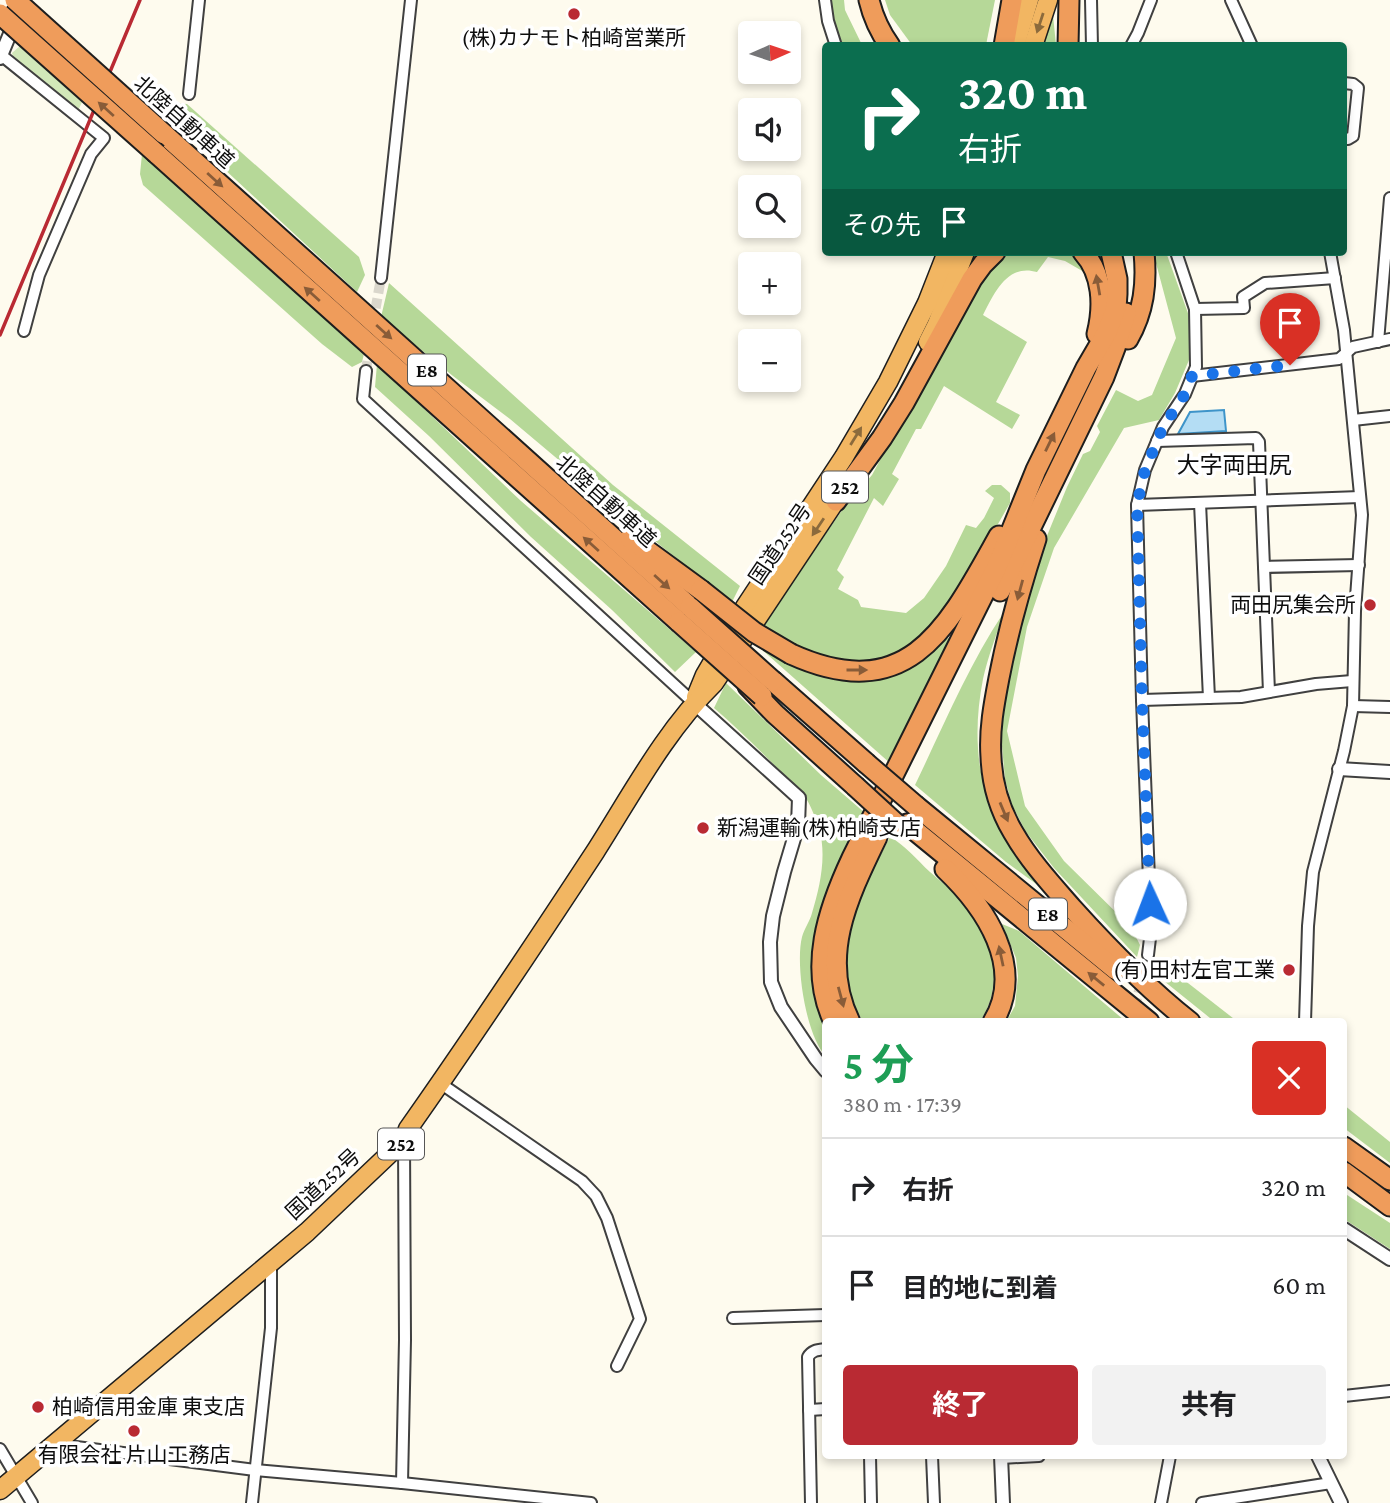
<!DOCTYPE html>
<html lang="ja">
<head>
<meta charset="utf-8">
<style>
	:root { --surface:#fff; --page:#f2f2f2; --text:#202124; --muted:#757577; --line:#e0e0e0; --accent:#b92a33 }
	body { margin:0; font-family:"Crimson Pro","Noto Sans JP",serif; background:var(--page); color:var(--text); height:100vh; display:flex; flex-direction:column; font-size:26px; white-space:nowrap }
	* { box-sizing:border-box; margin:0 }
	p { font-size:23px; color:var(--muted) }
	.icon { flex:none; width:38px; height:38px; fill:none; stroke:currentColor; stroke-width:2; stroke-linecap:round; stroke-linejoin:round }
	.map { position:relative; flex:1; overflow:hidden }
	.sheet { position:absolute; left:822px; top:1018px; width:525px; height:441px; display:flex; flex-direction:column; background:var(--surface); border-radius:7px; box-shadow:0 4px 10px #0003 }
	.sheet>* { flex:none }
	.guide { position:absolute; left:822px; top:42px; width:525px; height:214px; border-radius:7px; box-shadow:0 4px 10px #0003; background:#0b6e4f; color:#fff; overflow:hidden }
	.needle { width:46px; rotate:87deg }
	.buttons { position:absolute; left:738px; top:21px; display:grid; gap:14px }
	.buttons a { display:grid; place-items:center; width:63px; height:63px; border-radius:7px; background:var(--surface); box-shadow:0 4px 10px #0003; font-size:35px }
	.pin { position:absolute; display:grid; place-items:center; width:60px; height:60px; color:#fff; margin:-72px -30px; border-radius:50% 50% 50% 0; rotate:-45deg; box-shadow:0 0 7px #0007 }
	.pin .icon { rotate:45deg }
	.me { position:absolute; width:77px; margin:-38px; rotate:358deg; stroke-linejoin:round; filter:drop-shadow(0 0 5px #0008) }
	.turn { display:flex; align-items:center; gap:24px; height:147px; padding:0 21px; font-size:32px }
	.turn .icon { width:91px; height:91px; stroke-width:2.5 }
	.turn b { display:block; font-size:49px; line-height:60px }
	.then { display:flex; align-items:center; height:66px; padding:0 21px; background:#0003; gap:14px; font-size:26px }
	.round { display:grid; place-items:center; flex:none; width:74px; height:74px; border-radius:7px; background:var(--page) }
	.headline { display:flex; align-items:center; justify-content:space-between; height:119px; padding:0 21px }
	h1 { font-size:42px; font-weight:700; line-height:52px; color:#1e9e55 }
	.button { display:flex; gap:14px; margin-top:auto; padding:14px 21px }
	.button a { flex:1; height:80px; border-radius:7px; background:var(--accent); color:#fff; font-size:28px; font-weight:700; line-height:80px; text-align:center }
	.button a+a { background:var(--page); color:var(--text) }
	ul { padding:0; list-style:none }
	li { display:flex; align-items:center; gap:21px; height:98px; padding:0 21px; border-top:2px solid var(--line) }
	li div { flex:1 }
	li b { display:block; font-size:26px }
	li em { font-style:normal }
	.map>svg:first-child { display:block }
	.green { fill:#d2e8b9 }
	.forest { fill:#b6d898 }
	.water { fill:#b4ddf4; stroke:#3e94c9; stroke-width:2 }
	.lines { fill:none; stroke-linecap:round; stroke-linejoin:round }
	.minor-tunnel { stroke:#dad7cc; stroke-width:10; stroke-dasharray:10 5; stroke-linecap:butt }
	.minor-casing { stroke:#404040; stroke-width:14 }
	.tertiary-casing { stroke:#404040; stroke-width:16 }
	.trunk-casing { stroke:#1e1e1e; stroke-width:21 }
	.motorway-casing { stroke:#1e1e1e; stroke-width:23 }
	.minor { stroke:#fff; stroke-width:10 }
	.tertiary { stroke:#fff; stroke-width:12 }
	.trunk { stroke:#f2b662; stroke-width:18 }
	.motorway { stroke:#ef9c5b; stroke-width:19 }
	.rail { stroke:#b92a33; stroke-width:3.5 }
	.motorway-bridge-casing { stroke:#1e1e1e; stroke-width:23; stroke-linecap:butt }
	.motorway-bridge { stroke:#ef9c5b; stroke-width:19 }
	.oneway { fill:#8b6a3c }
	.oneway2 { fill:#895c38 }
	.route { stroke:#1a73e8; stroke-width:12; stroke-dasharray:0 21.6 }
	.poi-dot { fill:#b92a33; stroke:#fff; stroke-width:2.5 }
	.labels { text-anchor:middle; stroke-width:7; stroke-linejoin:round; paint-order:stroke }
	.shield { fill:#fff; stroke:#565656; stroke-width:2 }
	.shield-label { font-size:19px; font-weight:bold; fill:#0d0d0d }
	.poi-label { font-size:21px; fill:#0d0d0d; stroke:#fff }
	.street-label { font-size:21px; fill:#0d0d0d; stroke:#fff }
	.neighbourhood-label { font-size:23px; fill:#0d0d0d; stroke:#fff }
</style>
</head>
<body>
<div class="map">
<svg width="1390" height="1503" viewBox="0 0 1390 1503">
	<rect width="100%" height="100%" fill="#fefbee"/>
	<path class="green" d="M20 46 83 100 76 115 14 60 12 53Z"/>
	<g class="forest">
		<path d="M827 0H844L845 10 862 45H841Z"/>
		<path d="M885 0H995L986 45H912L890 15Z"/>
		<path d="M1053 15 1056 45 1042 46 1050 16Z"/>
		<path d="M161 102 187 104 359 257 365 275 357 292 154 104Z"/>
		<path d="M142 154 364 354 362 362 352 367 322 344 143 185 140 174Z"/>
		<path d="M1008 252H1068L1080 262 1084 272 1065 261 1048 257 1037 272C1007 263 994 294 983 315L1027 342 996 402 1020 415 1012 429 944 386 921 429H916L892 474 899 479 883 506 874 498 837 570 844 577 838 589 858 600 861 607 906 613 924 598 946 566 966 525 976 528 984 518 994 498 985 491 992 485H1001L1010 493V503L958 594 934 630 909 649 883 659 851 663 818 655 778 637 759 623 811 555 845 506 872 475 982 271Z"/>
		<path d="M1153 252H1166L1189 316V360L1175 393 1159 420 1124 428 1054 548 1027 627 1007 731 1025 806 1064 861 1131 927 1140 945 1137 957 1054 868 1026 832 1012 805 1005 779 1000 724 1017 634 1042 548 1067 487 1083 454 1090 451 1100 432 1097 426 1116 390 1138 401 1152 395 1176 338Z"/>
		<path d="M389 283 613 485 740 586 732 602 661 546 510 419 453 376 381 317Z"/>
		<path d="M377 364 521 501 696 652 675 672 612 610 531 537 429 436 375 387Z"/>
		<path d="M1004 612C997 634 988 656 983 679 974 725 975 772 994 815 1008 846 1033 872 1054 897L1006 862 915 785C943 727 968 666 1004 612Z"/>
		<path d="M949 638 952 642 891 764 760 648 783 659 873 677 890 676 908 669 921 661 940 640Z"/>
		<path d="M726 683 821 775 865 813 826 1022V1056C806 1037 795 964 802 937 804 929 810 921 812 913 820 886 827 856 819 828 815 817 810 803 803 794 797 786 788 778 780 771 759 749 737 728 714 708Z"/>
		<path d="M890 837C905 845 917 860 930 872 946 886 964 900 977 916 998 944 1001 995 979 1022H863C860 1016 856 1009 853 1002 831 947 865 885 890 837Z"/>
		<path d="M1002 924 1019 931 1124 1020V1022H1006L1015 1006 1018 976 1016 958Z"/>
		<path d="M1152 967 1170 969 1238 1022H1215L1159 977Z"/>
		<path d="M1344 1105 1390 1142V1163L1344 1128Z"/>
		<path d="M1344 1193 1390 1223V1249L1344 1219Z"/>
	</g>
	<path class="water" d="M1224 410 1226 431 1178 434 1190 412Z"/>
	<g class="lines">
		<g class="minor-tunnel">
			<path d="M373 323 381 278"/>
			<path d="M366 371 370 342"/>
			<path d="M1131 1022 1148 955"/>
		</g>
		<defs>
			<g id="minor">
				<path d="M825 0 828 21 836 46"/>
				<path d="M1091 0 1092 46"/>
				<path d="M1231 0 1252 46"/>
				<path d="M1131 46 1138 33 1151 0"/>
				<path d="M1 55 104 138 91 154 39 275 24 331"/>
				<path d="M1344 83 1353 84 1358 88 1353 136 1348 139H1344"/>
				<path d="M189 94 199 0"/>
				<path d="M381 278 411 0"/>
				<path d="M1195 309 1244 308 1243 297 1265 283 1335 278"/>
				<path d="M1378 342 1390 198"/>
				<path d="M366 371 363 399 694 703"/>
				<path d="M1192 376 1339 359 1353 347 1390 339"/>
				<path d="M1353 420 1390 416"/>
				<path d="M1157 441 1256 438 1259 442 1269 692"/>
				<path d="M1200 503 1209 698"/>
				<path d="M1137 505 1360 497"/>
				<path d="M1264 567 1359 565"/>
				<path d="M1142 700 1241 697 1316 684 1352 681"/>
				<path d="M1353 706 1390 707"/>
				<path d="M1148 955 1151 930 1142 700 1137 505 1145 470 1163 427 1185 394 1196 367 1195 309 1176 252"/>
				<path d="M1305 1022 1308 926 1313 872 1344 751 1353 706 1355 611 1362 515 1344 330 1330 252"/>
				<path d="M440 1083 582 1181 596 1196 607 1218 640 1319 617 1366"/>
				<path d="M733 1318 826 1315"/>
				<path d="M1344 1396 1390 1391"/>
				<path d="M809 1410 826 1409"/>
				<path d="M53 1444 255 1470 402 1483 591 1503"/>
				<path d="M0 1449 32 1503"/>
				<path d="M870 1456 871 1503"/>
				<path d="M932 1456 934 1503"/>
				<path d="M1001 1458 1039 1456"/>
				<path d="M402 1483 405 1340 404 1140"/>
				<path d="M252 1503 271 1328V1261"/>
				<path d="M811 1503 808 1357C812 1350 818 1350 826 1349"/>
				<path d="M1161 1503 1170 1456"/>
				<path d="M1202 1503 1331 1483"/>
			</g>
			<g id="tertiary">
				<path d="M0 58 24 0"/>
				<path d="M694 703 799 798 798 825 784 872 773 916 770 942 771 982 781 1007 816 1059 826 1071"/>
				<path d="M1339 769 1390 772"/>
				<path d="M1344 1229 1390 1259"/>
				<path d="M1001 1456 1003 1503"/>
				<path d="M1318 1456 1341 1503"/>
			</g>
			<g id="trunk">
				<path d="M1015 46 1029 0"/>
				<path d="M1033 46 1048 0"/>
				<path d="M928 342 937 324 965 252"/>
				<path d="M696 697 705 675 745 607 844 457 888 382 927 303 947 252"/>
				<path d="M0 1490 307 1232 404 1140 408 1129C472 1038 534 945 595 852 632 794 665 731 714 683L842 491"/>
			</g>
			<g id="motorway">
				<path d="M869 0C873 17 880 32 890 46"/>
				<path d="M1004 46 1012 0"/>
				<path d="M1068 46 1069 0"/>
				<path d="M164 134 690 607"/>
				<path d="M157 154 679 622"/>
				<path d="M1083 252C1103 274 1104 306 1097 334"/>
				<path d="M1128 339C1144 311 1147 284 1144 252"/>
				<path d="M836 501 882 438 904 403 972 279 983 264 995 252"/>
				<path d="M630 538 701 590"/>
				<path d="M1036 539C1021 585 1008 631 999 678 994 704 989 730 991 757 992 783 1000 810 1013 832 1029 860 1051 884 1072 908 1108 948 1148 989 1190 1022"/>
				<path d="M1000 591 1104 377 1115 348 1126 313"/>
				<path d="M791 654C910 708 949 625 999 536"/>
				<path d="M773 681 866 763"/>
				<path d="M748 686 775 714 855 786"/>
				<path d="M916 806 1116 970"/>
				<path d="M907 824 1149 1022"/>
				<path d="M945 869C985 907 1026 967 993 1022"/>
				<path d="M834 1022C808 968 828 909 852 858L996 569 1036 470 1086 368 1107 332 1116 308 1117 294V279L1111 252"/>
				<path d="M850 1022C818 957 848 897 877 837"/>
				<path d="M1344 1147 1390 1180"/>
				<path d="M1344 1172 1390 1206"/>
			</g>
		</defs>
		<use href="#minor" class="minor-casing"/>
		<use href="#tertiary" class="tertiary-casing"/>
		<use href="#trunk" class="trunk-casing"/>
		<use href="#motorway" class="motorway-casing"/>
		<use href="#minor" class="minor"/>
		<use href="#tertiary" class="tertiary"/>
		<use href="#trunk" class="trunk"/>
		<use href="#motorway" class="motorway"/>
		<path class="rail" d="M0 335 140 0"/>
		<defs>
			<g id="motorway-bridge">
				<path d="M15 0 164 134"/>
				<path d="M0 14 157 154"/>
				<path d="M701 590 754 632 791 654"/>
				<path d="M690 607 773 681"/>
				<path d="M679 622 762 696"/>
				<path d="M866 763 916 806"/>
				<path d="M855 786 903 830"/>
			</g>
		</defs>
		<use href="#motorway-bridge" class="motorway-bridge-casing"/>
		<use href="#motorway-bridge" class="motorway-bridge"/>
	</g>
	<defs><path id="oneway-solid" d="M-6-.8H1V-3.2L6.5 0L1 3.2V.8H-6Z" transform="scale(1.75)"/></defs>
	<g class="oneway">
		<use href="#oneway-solid" transform="translate(1040 23) rotate(108)"/>
		<use href="#oneway-solid" transform="translate(856 436) rotate(-58)"/>
		<use href="#oneway-solid" transform="translate(818 527) rotate(124)"/>
	</g>
	<g class="oneway2">
		<use href="#oneway-solid" transform="translate(106 109) rotate(-138)"/>
		<use href="#oneway-solid" transform="translate(215 180) rotate(42)"/>
		<use href="#oneway-solid" transform="translate(1098 285) rotate(-100)"/>
		<use href="#oneway-solid" transform="translate(312 294) rotate(-138)"/>
		<use href="#oneway-solid" transform="translate(384 332) rotate(42)"/>
		<use href="#oneway-solid" transform="translate(1050 442) rotate(-64)"/>
		<use href="#oneway-solid" transform="translate(591 544) rotate(-138)"/>
		<use href="#oneway-solid" transform="translate(662 582) rotate(42)"/>
		<use href="#oneway-solid" transform="translate(1020 590) rotate(105)"/>
		<use href="#oneway-solid" transform="translate(857 670)"/>
		<use href="#oneway-solid" transform="translate(1004 812) rotate(67)"/>
		<use href="#oneway-solid" transform="translate(1001 956) rotate(-102)"/>
		<use href="#oneway-solid" transform="translate(1096 979) rotate(-141)"/>
		<use href="#oneway-solid" transform="translate(841 997) rotate(75)"/>
	</g>
	<g class="lines">
		<path class="route" d="M1150 904 1142 700 1137 505 1145 470 1163 427 1185 394 1192 376 1290 365"/>
	</g>
	<g class="poi-dot">
		<circle cx="574" cy="14" r="7"/>
		<circle cx="1370" cy="605" r="7"/>
		<circle cx="703" cy="828" r="7"/>
		<circle cx="1289" cy="970" r="7"/>
		<circle cx="38" cy="1407" r="7"/>
		<circle cx="134" cy="1431" r="7"/>
	</g>
	<g class="labels">
		<g class="shield">
			<rect x="408" y="354.5" width="38" height="31" rx="5"/>
			<rect x="822" y="471.5" width="46" height="31" rx="5"/>
			<rect x="1029" y="898.5" width="38" height="31" rx="5"/>
			<rect x="378" y="1128.5" width="46" height="31" rx="5"/>
		</g>
		<g class="shield-label">
			<text x="427" y="377">E8</text>
			<text x="845" y="494">252</text>
			<text x="1048" y="921">E8</text>
			<text x="401" y="1151">252</text>
		</g>
		<g class="poi-label">
			<text x="574" y="45">(株)カナモト柏崎営業所</text>
			<text x="1356" y="612" text-anchor="end">両田尻集会所</text>
			<text x="717" y="835" text-anchor="start">新潟運輸(株)柏崎支店</text>
			<text x="1275" y="977" text-anchor="end">(有)田村左官工業</text>
			<text x="52" y="1414" text-anchor="start">柏崎信用金庫 東支店</text>
			<text x="134" y="1462">有限会社 片山工務店</text>
		</g>
		<g class="street-label">
			<text transform="translate(184 122) rotate(42)" y="7">北陸自動車道</text>
			<text transform="translate(606 501) rotate(42)" y="7">北陸自動車道</text>
			<text transform="translate(780 544) rotate(-56)" y="7">国道252号</text>
			<text transform="translate(323 1184) rotate(-43)" y="7">国道252号</text>
		</g>
		<g class="neighbourhood-label">
			<text x="1234" y="473">大字両田尻</text>
		</g>
	</g>
</svg>
<div class="buttons">
<a><svg class="needle" viewBox="-14 -14 28 28"><path d="M0-13l5 13h-10z" fill="#e53935"/><path d="M0 13l5-13h-10z" fill="#757577"/></svg></a>
<a><svg class="icon" aria-label="sound" viewBox="0 0 24 24"><path d="M4 9h4l5-4v14l-5-4H4zM17 9q2 3 0 6"/></svg></a>
<a><svg class="icon" aria-label="search" viewBox="0 0 24 24"><circle cx="10" cy="10" r="6"/><path d="M15 15l6 6"/></svg></a>
<a>+</a>
<a>−</a>
</div>
<div class="pin" style="left:1290px;top:365px;background:#d93025"><svg class="icon" aria-label="arrive" viewBox="0 0 24 24"><path d="M6 21V4h12l-3 4 3 4H6"/></svg></div>
<svg class="me" style="left:1150px;top:904px" viewBox="-20 -20 40 40"><circle r="19" fill="#fff"/><path d="M0-13L10 11 0 6-10 11z" fill="#1a73e8"/></svg>
<div class="guide">
<div class="turn"><svg class="icon" aria-label="right" viewBox="0 0 24 24"><path d="M7 20v-9h11M14 6l5 5-5 5"/></svg><div><b>320 m</b>右折</div></div>
<div class="then">その先<svg class="icon" aria-label="arrive" viewBox="0 0 24 24"><path d="M6 21V4h12l-3 4 3 4H6"/></svg></div>
</div>
<section class="sheet">
<div class="headline"><div><h1>5 分</h1><p>380 m · 17:39</p></div><a class="round" style="background:#d93025;color:#fff"><svg class="icon" aria-label="close" viewBox="0 0 24 24"><path d="M6 6l12 12M18 6L6 18"/></svg></a></div>
<ul>
<li><svg class="icon" aria-label="right" viewBox="0 0 24 24"><path d="M7 20v-9h11M14 6l5 5-5 5"/></svg><div><b>右折</b></div><em>320 m</em></li>
<li><svg class="icon" aria-label="arrive" viewBox="0 0 24 24"><path d="M6 21V4h12l-3 4 3 4H6"/></svg><div><b>目的地に到着</b></div><em>60 m</em></li>
</ul>
<div class="button"><a>終了</a><a>共有</a></div>
</section>
</div>
</body>
</html>
